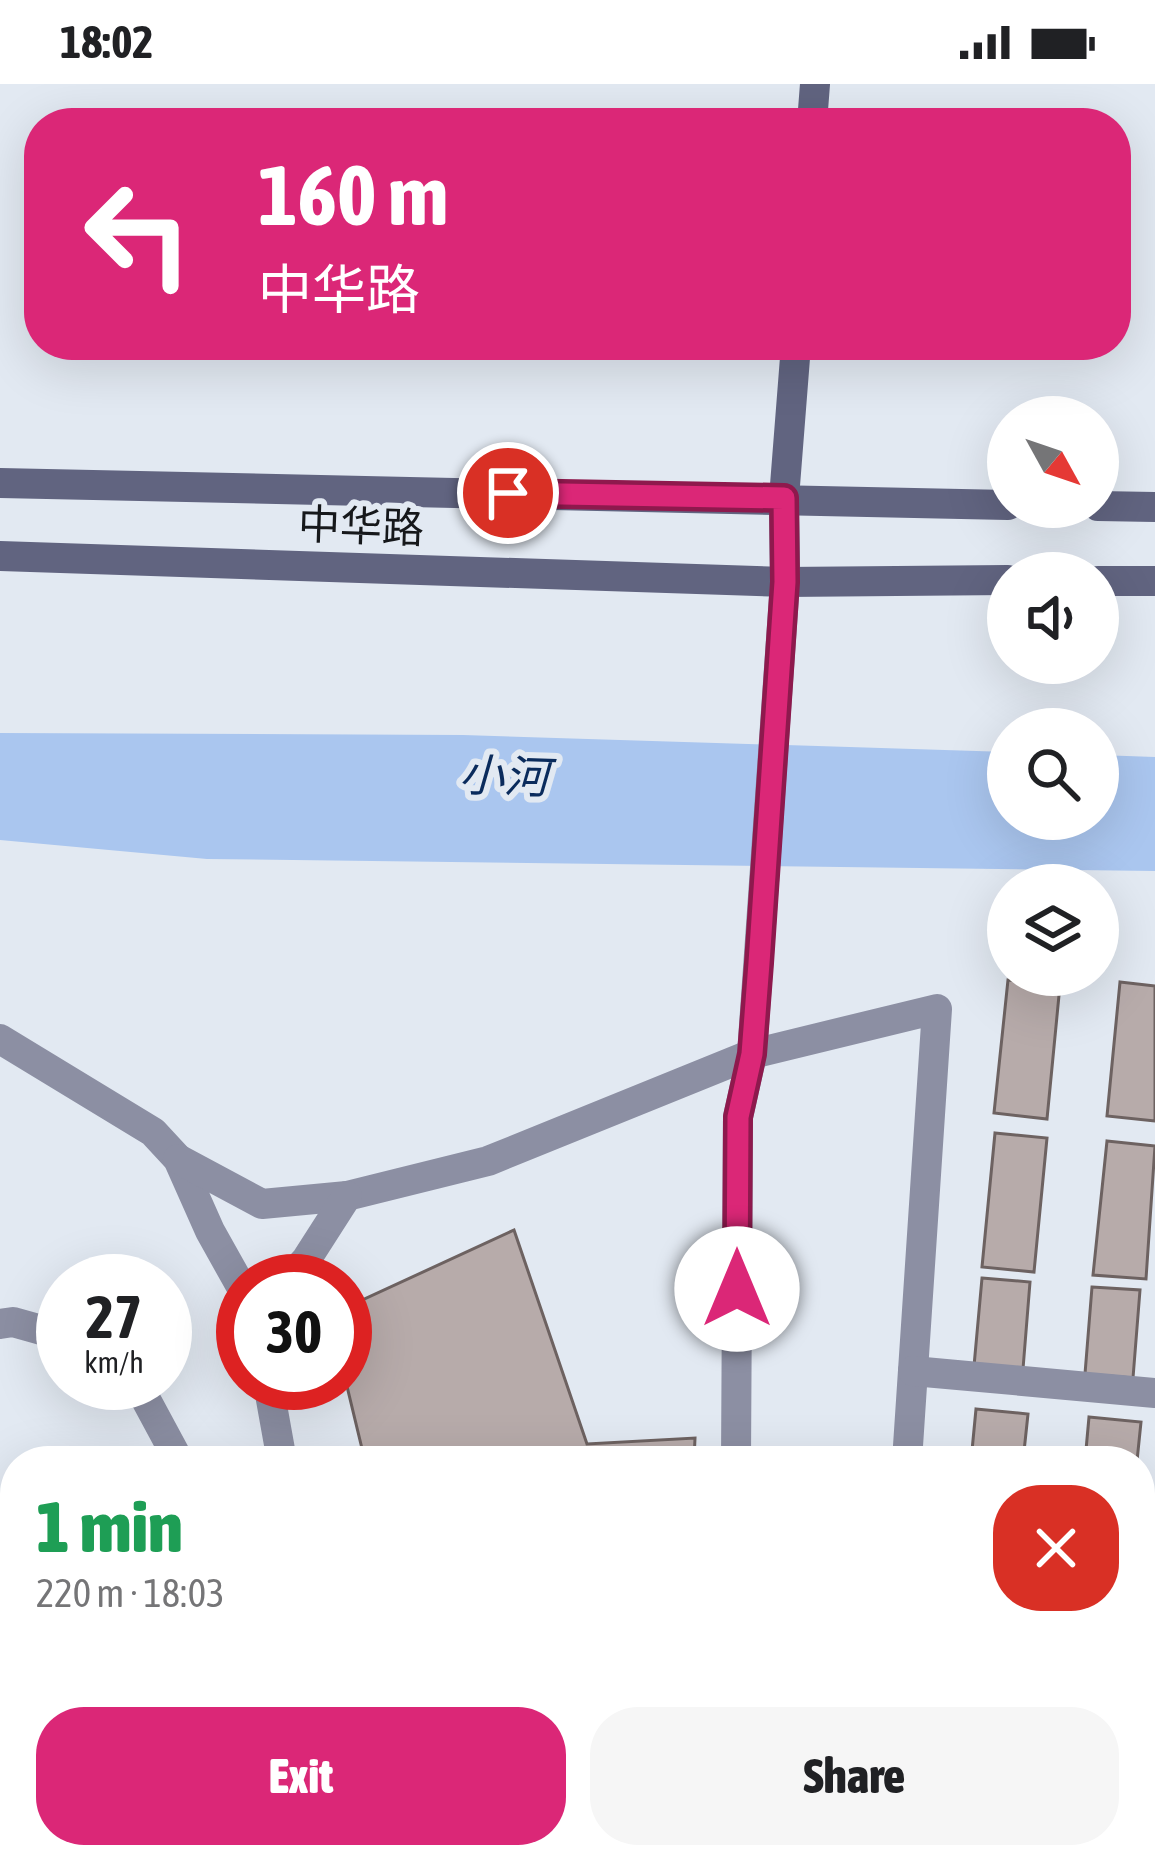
<!DOCTYPE html>
<html lang="en">
<head>
<meta charset="utf-8">
<style>
	:root { --surface:#fff; --page:#f6f6f6; --text:#202124; --muted:#757577; --accent:#db2777 }
	body { margin:0; font-family:"Asap Condensed","Noto Sans SC",sans-serif; background:var(--page); color:var(--text); height:100vh; display:flex; flex-direction:column; font-size:45px; white-space:nowrap }
	* { box-sizing:border-box; margin:0 }
	p { font-size:39px; color:var(--muted) }
	.icon { flex:none; width:66px; height:66px; fill:none; stroke:currentColor; stroke-width:2; stroke-linecap:round; stroke-linejoin:round }
	.map { position:relative; flex:1; overflow:hidden }
	.sheet { position:absolute; left:0px; top:1362px; width:1155px; height:423px; display:flex; flex-direction:column; background:var(--surface); border-radius:48px 48px 0 0; box-shadow:0 12px 48px #0002 }
	.sheet>* { flex:none }
	.banner { position:absolute; left:24px; top:24px; width:1107px; height:252px; border-radius:48px; box-shadow:0 12px 48px #0002; background:#db2777; color:#fff; overflow:hidden }
	.needle { width:78px; rotate:130deg }
	.controls { position:absolute; left:987px; top:312px; display:grid; gap:24px }
	.controls a { display:grid; place-items:center; width:132px; height:132px; border-radius:50%; background:var(--surface); box-shadow:0 12px 48px #0002; font-size:60px }
	.speed { position:absolute; left:36px; top:1170px; display:flex; gap:24px; font-size:60px; font-weight:700; text-align:center }
	.speed>* { display:grid; place-content:center; width:156px; height:156px; border-radius:50%; background:var(--surface); box-shadow:0 12px 48px #0002; line-height:1 }
	.speed small { font-size:30px; font-weight:400 }
	.speed .limit { border:18px solid #d22; background:#fff; color:#111 }
	.pin { position:absolute; display:grid; place-items:center; width:102px; height:102px; color:#fff; margin:-51px; border:6px solid #fff; border-radius:50%; box-shadow:0 3px 12px #0007 }
	.me { position:absolute; width:132px; margin:-66px; rotate:0deg; stroke-linejoin:round; filter:drop-shadow(0 0 9px #0008) }
	.turn { display:flex; align-items:center; gap:42px; height:252px; padding:0 36px; font-size:54px }
	.turn .icon { width:156px; height:156px; stroke-width:2.5 }
	.turn b { display:block; font-size:84px; line-height:102px }
	.round { display:grid; place-items:center; flex:none; width:126px; height:126px; border-radius:48px; background:var(--page) }
	.head { display:flex; align-items:center; justify-content:space-between; height:204px; padding:0 36px }
	h1 { font-size:72px; font-weight:800; line-height:90px; color:#1e9e55 }
	.button { display:flex; gap:24px; margin-top:auto; padding:24px 36px }
	.button a { flex:1; height:138px; border-radius:48px; background:var(--accent); color:#fff; font-size:48px; font-weight:800; line-height:138px; text-align:center }
	.button a+a { background:var(--page); color:var(--text) }
	.status { display:flex; justify-content:space-between; align-items:center; height:84px; padding:0 60px; background:var(--surface); direction:ltr }
	.status svg { height:33px; fill:currentColor }
	.map>svg:first-child { display:block }
	.water { fill:#aac6ef }
	.building { fill:#b7abaa; stroke:#6d6261; stroke-width:3 }
	.lines { fill:none; stroke-linecap:round; stroke-linejoin:round }
	.street { stroke:#8c8fa3; stroke-width:30 }
	.secondary { stroke:#616480; stroke-width:30 }
	.route-casing { stroke:#8e194d; stroke-width:30 }
	.route { stroke:#db2777; stroke-width:21 }
	.labels { text-anchor:middle; stroke-width:12; stroke-linejoin:round; paint-order:stroke }
	.street-label { font-size:42px; fill:#16181b; stroke:#e2e9f2 }
	.water-label { font-size:45px; font-style:italic; fill:#0a2b5c; stroke:#e2e9f2 }
</style>
</head>
<body>
<div class="status"><b>18:02</b><svg viewBox="0 0 49 12"><path d="M0 12V9h3v3zM5 12V6h3v6zM10 12V3h3v9zM15 12V0h3v12zM26 1h20v11H26zM47 4h2v5h-2z"/></svg></div>
<div class="map">
<svg width="1155" height="1783" viewBox="0 0 1155 1783">
	<rect width="100%" height="100%" fill="#e2e9f2"/>
	<path class="water" d="M0 649 463 651 1008 668V735H1098V671L1155 673V787L207 775 0 756Z"/>
	<g class="building">
		<path d="M1008 896 1060 901 1047 1035 994 1029Z"/>
		<path d="M1120 898 1155 902V1037L1107 1032Z"/>
		<path d="M995 1049 1047 1054 1034 1188 982 1183Z"/>
		<path d="M1107 1057 1155 1062 1146 1195 1093 1191Z"/>
		<path d="M514 1146 587 1360 695 1354 694 1377H365L345 1294V1224Z"/>
		<path d="M982 1194 1030 1198 1023 1285 974 1282Z"/>
		<path d="M1092 1203 1140 1206 1133 1294 1085 1290Z"/>
		<path d="M976 1325 1028 1330 1023 1377H971Z"/>
		<path d="M1089 1333 1141 1338 1137 1377H1085Z"/>
		<path d="M328 1770H599L596 1783H324Z"/>
		<path d="M944 1770H998L997 1783H943Z"/>
		<path d="M1055 1770H1109L1108 1783H1054Z"/>
	</g>
	<g class="lines">
		<g class="street">
			<path d="M0 955 153 1048 178 1075 210 1147 243 1206"/>
			<path d="M178 1075 262 1120 347 1112 488 1077 752 970 937 925 907 1377"/>
			<path d="M286 1197 306 1176 347 1112"/>
			<path d="M0 1240 13 1238 63 1252"/>
			<path d="M913 1287 1155 1309"/>
			<path d="M137 1299 179 1377"/>
			<path d="M268 1299 282 1377"/>
			<path d="M736 1377 738 1033 752 970 785 498"/>
			<path d="M156 1783 159 1770"/>
			<path d="M296 1783 299 1770"/>
			<path d="M715 1783V1770"/>
			<path d="M878 1783 879 1770"/>
		</g>
		<g class="secondary">
			<path d="M812 39 815 0"/>
			<path d="M0 399 1008 421"/>
			<path d="M1098 422 1155 423"/>
			<path d="M0 472 785 498 1008 496"/>
			<path d="M1098 497H1155"/>
			<path d="M785 498 784 414 796 261"/>
		</g>
	</g>
	<g class="lines">
		<defs>
			<path id="route" d="M508 409 784 414 785 498 759 879 752 970 738 1033 737 1205"/>
		</defs>
		<use href="#route" class="route-casing"/>
		<use href="#route" class="route"/>
	</g>
	<g class="labels">
		<g class="street-label">
			<text transform="translate(361 442) rotate(2)" y="15">中华路</text>
		</g>
		<g class="water-label">
			<text transform="translate(504 692) rotate(2)" y="16">小河</text>
		</g>
	</g>
</svg>
<div class="controls">
<a><svg class="needle" viewBox="-14 -14 28 28"><path d="M0-13l5 13h-10z" fill="#e53935"/><path d="M0 13l5-13h-10z" fill="#757577"/></svg></a>
<a><svg class="icon" aria-label="sound" viewBox="0 0 24 24"><path d="M4 9h4l5-4v14l-5-4H4zM17 9q2 3 0 6"/></svg></a>
<a><svg class="icon" aria-label="search" viewBox="0 0 24 24"><circle cx="10" cy="10" r="6"/><path d="M15 15l6 6"/></svg></a>
<a><svg class="icon" aria-label="layers" viewBox="0 0 24 24"><path d="M12 4l9 5-9 5-9-5zM3 14l9 5 9-5"/></svg></a>
</div>
<div class="speed"><div>27<small>km/h</small></div><div class="limit">30</div></div>
<div class="pin" style="left:508px;top:409px;background:#d93025"><svg class="icon" aria-label="arrive" viewBox="0 0 24 24"><path d="M6 21V4h12l-3 4 3 4H6"/></svg></div>
<svg class="me" style="left:737px;top:1205px" viewBox="-20 -20 40 40"><circle r="19" fill="#fff"/><path d="M0-13L10 11 0 6-10 11z" fill="#db2777"/></svg>
<div class="banner">
<div class="turn"><svg class="icon" aria-label="left" viewBox="0 0 24 24"><path d="M17 20v-9H6M10 6l-5 5 5 5"/></svg><div><b>160 m</b>中华路</div></div>
</div>
<section class="sheet">
<div class="head"><div><h1>1 min</h1><p>220 m · 18:03</p></div><a class="round" style="background:#d93025;color:#fff"><svg class="icon" aria-label="close" viewBox="0 0 24 24"><path d="M6 6l12 12M18 6L6 18"/></svg></a></div>
<div class="button"><a>Exit</a><a>Share</a></div>
</section>
</div>
</body>
</html>
